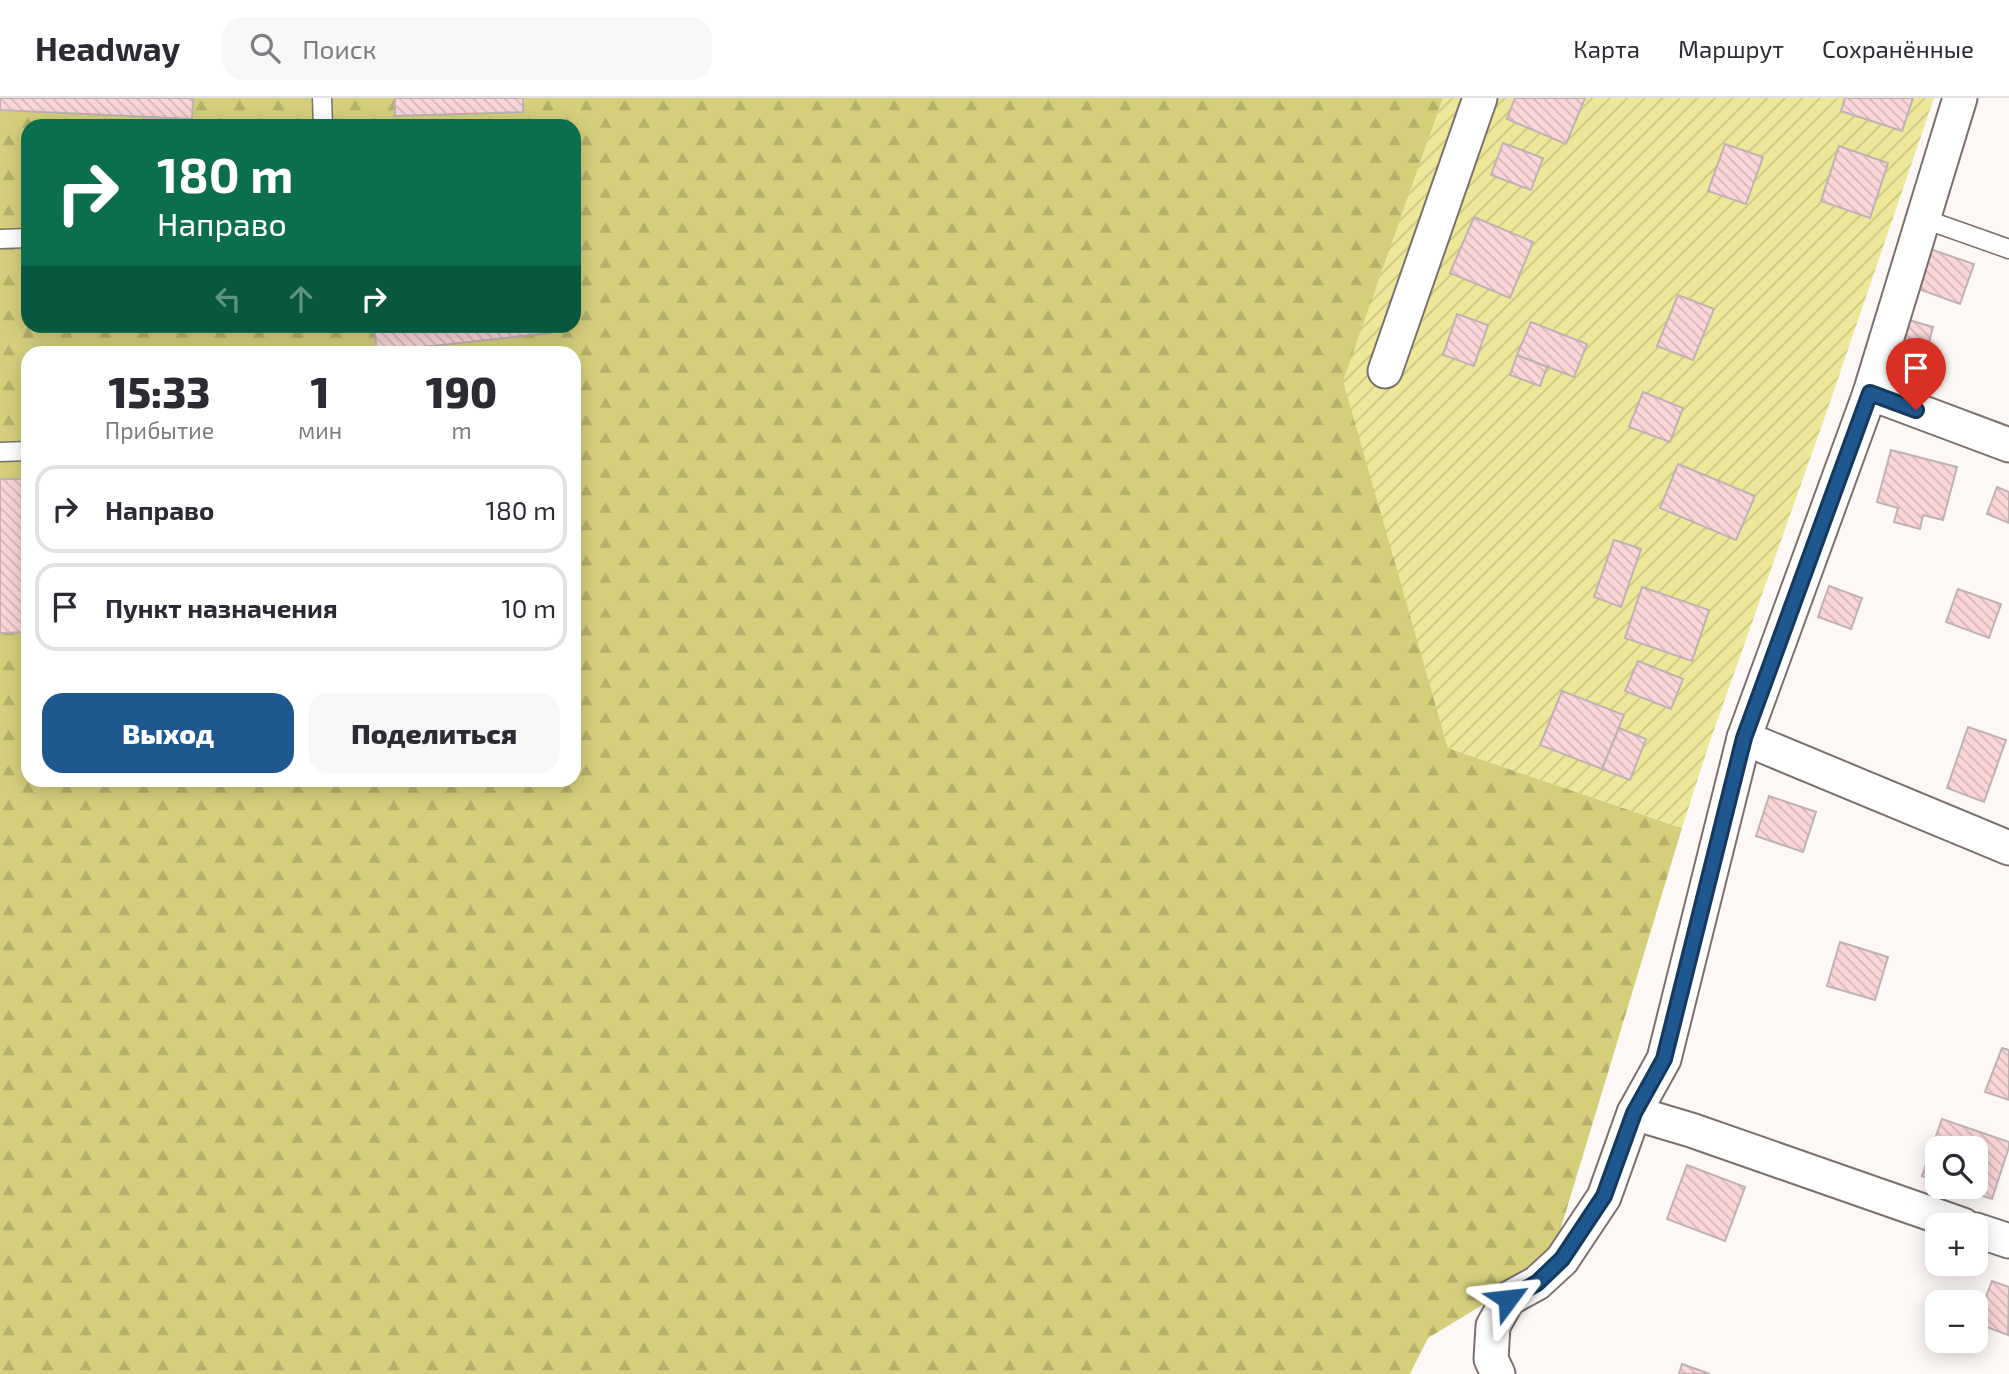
<!DOCTYPE html>
<html lang="ru">
<head>
<meta charset="utf-8">
<style>
	:root { --surface:#fff; --page:#f7f7f7; --text:#2b2b33; --muted:#7c7c81; --line:#e1e1e2; --accent:#1e588f }
	body { margin:0; font-family:"Exo 2",sans-serif; background:var(--page); color:var(--text); height:100vh; display:flex; flex-direction:column; font-size:26px; white-space:nowrap }
	* { box-sizing:border-box; margin:0 }
	p { font-size:23px; color:var(--muted) }
	.icon { flex:none; width:38px; height:38px; fill:none; stroke:currentColor; stroke-width:2; stroke-linecap:round; stroke-linejoin:round }
	.map { position:relative; flex:1; overflow:hidden }
	.drawer { position:absolute; left:21px; top:248px; width:560px; height:441px; display:flex; flex-direction:column; background:var(--surface); border-radius:21px; box-shadow:0 4px 18px #0003 }
	.drawer>* { flex:none }
	.hud { position:absolute; left:21px; top:21px; width:560px; height:214px; border-radius:21px; box-shadow:0 4px 18px #0003; background:#0b6e4f; color:#fff; overflow:hidden }
	.controls { position:absolute; left:1925px; top:1038px; display:grid; gap:14px }
	.controls a { display:grid; place-items:center; width:63px; height:63px; border-radius:14px; background:var(--surface); box-shadow:0 4px 18px #0003; font-size:35px }
	.pin { position:absolute; display:grid; place-items:center; width:60px; height:60px; color:#fff; margin:-72px -30px; border-radius:50% 50% 50% 0; rotate:-45deg; box-shadow:0 0 7px #0007 }
	.pin .icon { rotate:45deg }
	.me { position:absolute; width:77px; margin:-38px; rotate:60deg; stroke-linejoin:round; filter:drop-shadow(0 0 5px #0008) }
	.turn { display:flex; align-items:center; gap:24px; height:147px; padding:0 21px; font-size:32px }
	.turn .icon { width:91px; height:91px; stroke-width:2.5 }
	.turn b { display:block; font-size:49px; line-height:60px }
	.lanes { display:flex; align-items:center; height:66px; padding:0 21px; background:#0003; justify-content:center; gap:35px; direction:ltr }
	.lanes .off { opacity:.35 }
	.eta { display:flex; justify-content:space-evenly; align-items:center; height:119px; text-align:center }
	.eta b { font-size:42px; font-weight:800; line-height:49px }
	.primary-button { display:flex; gap:14px; margin-top:auto; padding:14px 21px }
	.primary-button a { flex:1; height:80px; border-radius:21px; background:var(--accent); color:#fff; font-size:28px; font-weight:800; line-height:80px; text-align:center }
	.primary-button a+a { background:var(--page); color:var(--text) }
	ul { padding:0; list-style:none }
	li { display:flex; align-items:center; gap:21px; height:88px; margin:0 14px 10px; padding:0 7px; border:4px solid var(--line); border-radius:21px }
	li div { flex:1 }
	li b { display:block; font-size:26px }
	li em { font-style:normal }
	header { display:flex; align-items:center; gap:42px; box-sizing:border-box; height:98px; padding:0 35px; background:var(--surface); border-bottom:2px solid var(--line) }
	header strong { font-size:33px }
	nav { display:flex; gap:38px; margin-inline-start:auto; font-size:24px }
	.search { width:490px; height:63px; background:var(--page); display:flex; align-items:center; gap:18px; box-sizing:border-box; padding:0 24px; border-radius:21px; color:var(--muted); font-size:26px }
	.map>svg:first-child { display:block }
	.forest { fill:url(#forest-firs); fill-rule:evenodd }
	.garden { fill:url(#garden-furrows) }
	.building { fill:url(#building-back-hatch); stroke:#bfb2b3; stroke-width:2 }
	.lines { fill:none; stroke-linecap:round; stroke-linejoin:round }
	.lane-casing { stroke:#7b716c; stroke-width:21 }
	.street-casing { stroke:#7b716c; stroke-width:37 }
	.lane { stroke:#fff; stroke-width:18 }
	.street { stroke:#fff; stroke-width:33 }
	.route-casing { stroke:#14395d; stroke-width:18 }
	.route { stroke:#1e588f; stroke-width:12 }
</style>
</head>
<body>
<header>
<strong>Headway</strong>
<div class="search"><svg class="icon" aria-label="search" viewBox="0 0 24 24"><circle cx="10" cy="10" r="6"/><path d="M15 15l6 6"/></svg>Поиск</div>
<nav><a>Карта</a><a>Маршрут</a><a>Сохранённые</a></nav>
</header>
<div class="map">
<svg width="2009" height="1276" viewBox="0 0 2009 1276">
	<defs>
		<pattern id="forest-firs" width="22" height="20" patternUnits="userSpaceOnUse" patternTransform="scale(1.75)"><rect width="22" height="20" fill="#d5cf7c"/><path d="M5 1l3.5 6h-7zM16 11l3.5 6h-7z" fill="#b6b06a"/></pattern>
		<pattern id="garden-furrows" width="10" height="10" patternUnits="userSpaceOnUse" patternTransform="scale(1.75)"><rect width="10" height="10" fill="#ede899"/><path d="M-1 1l2-2M0 10L10 0M9 11l2-2" fill="none" stroke="#cac682"/></pattern>
		<pattern id="building-back-hatch" width="6" height="6" patternUnits="userSpaceOnUse" patternTransform="scale(1.75)"><rect width="6" height="6" fill="#fbd6d8"/><path d="M-1 5l2 2M0 0l6 6M5-1l2 2" fill="none" stroke="#d6b6b8"/></pattern>
	</defs>
	<rect width="100%" height="100%" fill="#fdf8f6"/>
	<path class="forest" d="M0 0H1443L1344 283 1448 650 1682 730 1550 1166 1428 1240 1410 1276H0ZM28 28H574V228H28ZM28 256H574V682H28Z"/>
	<path class="garden" d="M1443 0H1934L1829 307 1709 646 1682 730 1448 650 1343 283Z"/>
	<g class="building">
		<path d="M0 0H193L192 21 0 12Z"/>
		<path d="M395 0H523V14L395 18Z"/>
		<path d="M1515 0H1585L1566 46 1507 21Z"/>
		<path d="M1845 0H1913L1902 33 1841 13Z"/>
		<path d="M1503 45 1543 60 1531 92 1491 77Z"/>
		<path d="M1725 46 1763 59 1746 106 1708 93Z"/>
		<path d="M1839 48 1888 65 1870 120 1821 103Z"/>
		<path d="M1474 119 1533 144 1510 200 1450 175Z"/>
		<path d="M1927 150 1974 166 1960 206 1913 189Z"/>
		<path d="M1678 197 1714 211 1693 262 1657 248Z"/>
		<path d="M1457 216 1488 227 1474 268 1443 257Z"/>
		<path d="M1909 222 1933 229 1926 256 1901 249Z"/>
		<path d="M1531 224 1587 246 1574 279 1517 257Z"/>
		<path d="M374 228H549L550 235 377 254Z"/>
		<path d="M1517 257 1547 269 1540 288 1510 277Z"/>
		<path d="M1643 294 1683 310 1670 344 1629 329Z"/>
		<path d="M1891 352 1957 369 1943 422 1923 417 1920 431 1894 424 1898 410 1877 404Z"/>
		<path d="M1678 366 1755 398 1736 442 1660 410Z"/>
		<path d="M0 381H28V534L0 535Z"/>
		<path d="M1997 389 2009 394V425L1987 416Z"/>
		<path d="M1614 442 1641 451 1621 509 1594 499Z"/>
		<path d="M1829 488 1862 500 1851 531 1818 519Z"/>
		<path d="M1642 489 1709 512 1692 563 1625 540Z"/>
		<path d="M1958 491 2001 506 1989 540 1946 524Z"/>
		<path d="M1638 563 1683 581 1671 611 1625 593Z"/>
		<path d="M1562 593 1624 617 1602 671 1540 647Z"/>
		<path d="M1968 629 2006 642 1984 704 1947 690Z"/>
		<path d="M1619 630 1646 641 1630 682 1602 671Z"/>
		<path d="M1769 698 1816 714 1803 754 1756 738Z"/>
		<path d="M1840 844 1888 859 1875 902 1827 888Z"/>
		<path d="M2002 950 2009 952V1002L1985 994Z"/>
		<path d="M1942 1021 2009 1044V1049L1992 1101 1953 1088H1976V1050H1937V1083L1922 1078Z"/>
		<path d="M1687 1067 1745 1089 1725 1143 1667 1121Z"/>
		<path d="M1992 1183 2009 1189 2008 1237 1976 1225Z"/>
		<path d="M1682 1266 1710 1276H1679Z"/>
	</g>
	<g class="lines">
		<defs>
			<g id="lane">
				<path d="M322 0 323 28"/>
				<path d="M1924 121 2009 151"/>
				<path d="M0 141 28 140"/>
				<path d="M0 354 28 353"/>
			</g>
			<g id="street">
				<path d="M1960 0 1870 295 1744 640 1664 961 1634 1015 1691 1032 1963 1127"/>
				<path d="M1385 273 1480 0"/>
				<path d="M1870 295 2009 347"/>
				<path d="M1744 640 2009 750"/>
				<path d="M1976 1132 2009 1143"/>
				<path d="M1498 1276 1491 1261 1493 1228 1508 1201 1537 1185 1562 1162 1604 1099 1634 1015"/>
			</g>
		</defs>
		<use href="#lane" class="lane-casing"/>
		<use href="#street" class="street-casing"/>
		<use href="#lane" class="lane"/>
		<use href="#street" class="street"/>
	</g>
	<g class="lines">
		<defs>
			<path id="route" d="M1508 1201 1537 1185 1562 1161 1604 1098 1634 1015 1664 961 1744 640 1870 295 1916 312"/>
		</defs>
		<use href="#route" class="route-casing"/>
		<use href="#route" class="route"/>
	</g>
</svg>
<div class="controls">
<a><svg class="icon" aria-label="search" viewBox="0 0 24 24"><circle cx="10" cy="10" r="6"/><path d="M15 15l6 6"/></svg></a>
<a>+</a>
<a>−</a>
</div>
<div class="pin" style="left:1916px;top:312px;background:#d93025"><svg class="icon" aria-label="arrive" viewBox="0 0 24 24"><path d="M6 21V4h12l-3 4 3 4H6"/></svg></div>
<svg class="me" style="left:1508px;top:1201px" viewBox="-20 -20 40 40"><path d="M0-17L14 15 0 8-14 15z" fill="#1e588f" stroke="#fff" stroke-width="4"/></svg>
<div class="hud">
<div class="turn"><svg class="icon" aria-label="right" viewBox="0 0 24 24"><path d="M7 20v-9h11M14 6l5 5-5 5"/></svg><div><b>180 m</b>Направо</div></div>
<div class="lanes"><svg class="icon off" aria-label="left" viewBox="0 0 24 24"><path d="M17 20v-9H6M10 6l-5 5 5 5"/></svg><svg class="icon off" aria-label="ahead" viewBox="0 0 24 24"><path d="M12 20V5M6 11l6-6 6 6"/></svg><svg class="icon" aria-label="right" viewBox="0 0 24 24"><path d="M7 20v-9h11M14 6l5 5-5 5"/></svg></div>
</div>
<section class="drawer">
<div class="eta">
<div><b>15:33</b><p>Прибытие</p></div>
<div><b>1</b><p>мин</p></div>
<div><b>190</b><p>m</p></div>
</div>
<ul>
<li><svg class="icon" aria-label="right" viewBox="0 0 24 24"><path d="M7 20v-9h11M14 6l5 5-5 5"/></svg><div><b>Направо</b></div><em>180 m</em></li>
<li><svg class="icon" aria-label="arrive" viewBox="0 0 24 24"><path d="M6 21V4h12l-3 4 3 4H6"/></svg><div><b>Пункт назначения</b></div><em>10 m</em></li>
</ul>
<div class="primary-button"><a>Выход</a><a>Поделиться</a></div>
</section>
</div>
</body>
</html>
